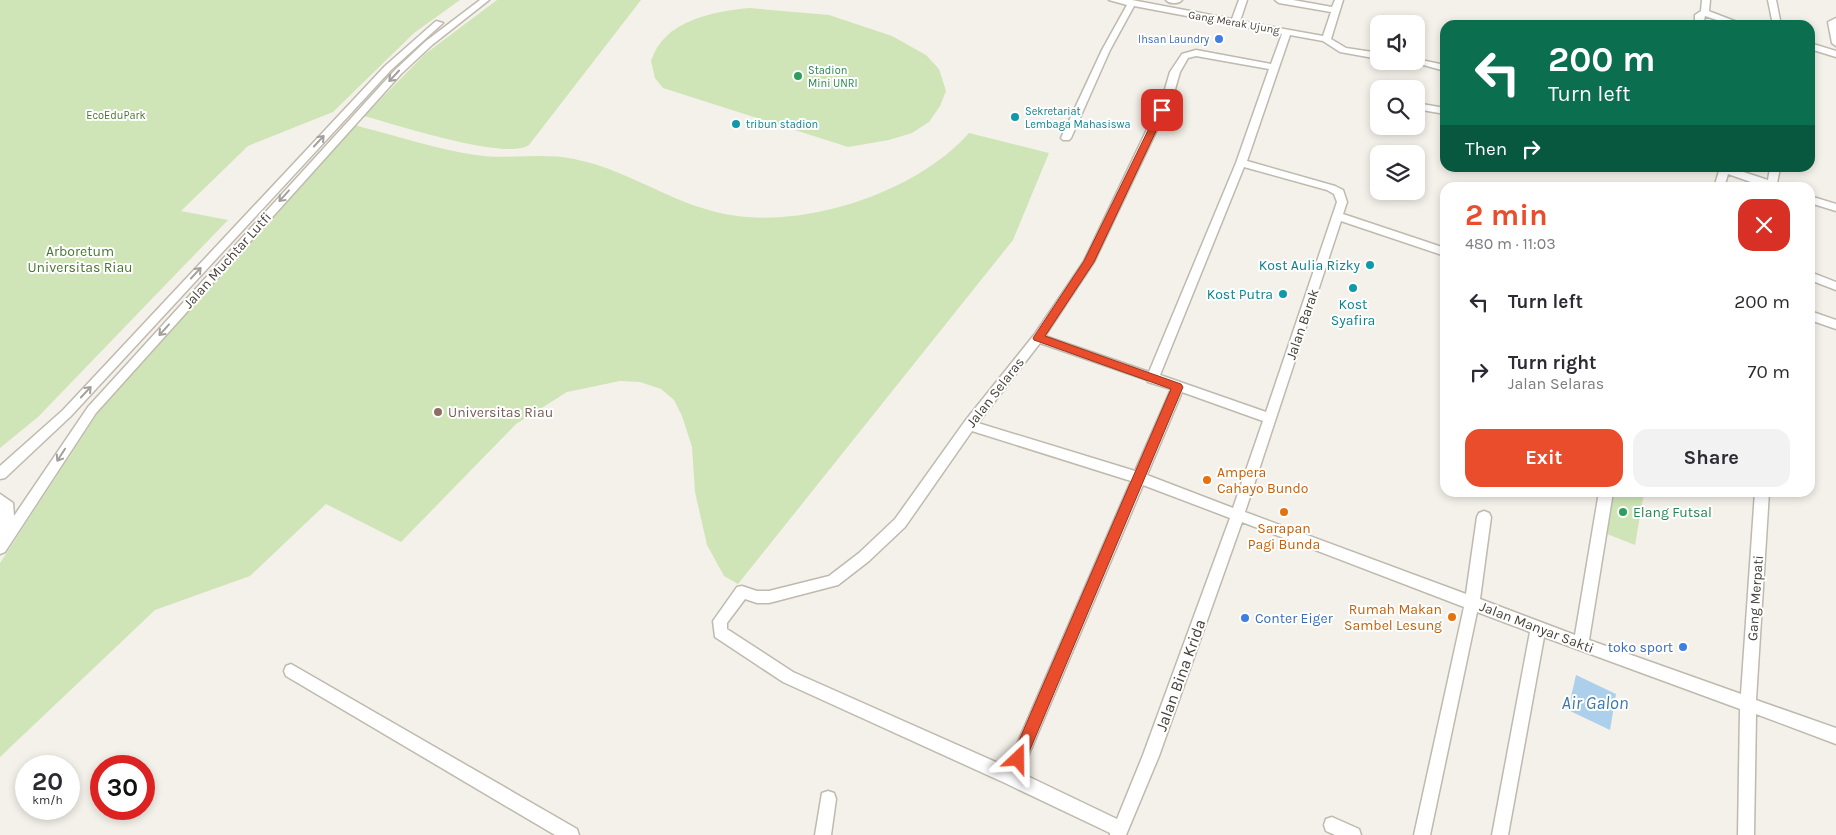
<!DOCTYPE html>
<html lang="en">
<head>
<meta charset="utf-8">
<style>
	:root { --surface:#fff; --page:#f2f2f3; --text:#2b2b33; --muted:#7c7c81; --accent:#e94d2c }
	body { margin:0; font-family:Karla,sans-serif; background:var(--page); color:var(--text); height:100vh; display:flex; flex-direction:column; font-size:19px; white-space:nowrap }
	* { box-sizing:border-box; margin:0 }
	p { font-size:16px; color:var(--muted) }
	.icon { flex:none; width:28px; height:28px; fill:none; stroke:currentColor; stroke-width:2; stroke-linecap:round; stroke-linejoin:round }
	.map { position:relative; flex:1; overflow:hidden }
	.drawer { position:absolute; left:1440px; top:182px; width:375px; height:315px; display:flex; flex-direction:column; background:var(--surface); border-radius:15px; box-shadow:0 2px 8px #0003 }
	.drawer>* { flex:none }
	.banner { position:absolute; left:1440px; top:20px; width:375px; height:152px; border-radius:15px; box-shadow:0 2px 8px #0003; background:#0b6e4f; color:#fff; overflow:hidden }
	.buttons { position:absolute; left:1370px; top:15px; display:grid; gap:10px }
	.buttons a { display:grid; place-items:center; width:55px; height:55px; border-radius:10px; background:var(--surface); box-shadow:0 2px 8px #0003; font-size:25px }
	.speed { position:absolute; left:15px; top:755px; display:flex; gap:10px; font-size:25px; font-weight:700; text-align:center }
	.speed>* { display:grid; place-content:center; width:65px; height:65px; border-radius:50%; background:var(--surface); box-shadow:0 2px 8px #0003; line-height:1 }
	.speed small { font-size:12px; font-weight:400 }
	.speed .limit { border:8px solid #d22; background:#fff; color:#111 }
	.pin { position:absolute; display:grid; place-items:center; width:42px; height:42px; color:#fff; margin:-21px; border-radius:10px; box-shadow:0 2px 8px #0006 }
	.me { position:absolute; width:55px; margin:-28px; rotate:23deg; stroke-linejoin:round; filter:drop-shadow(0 0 4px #0008) }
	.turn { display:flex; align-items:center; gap:18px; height:105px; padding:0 25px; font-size:22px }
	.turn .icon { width:65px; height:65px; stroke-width:2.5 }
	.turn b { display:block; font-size:35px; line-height:42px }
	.then { display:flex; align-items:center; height:48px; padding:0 25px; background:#0003; gap:10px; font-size:19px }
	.round { display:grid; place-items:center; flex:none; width:52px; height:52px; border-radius:15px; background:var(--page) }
	.head { display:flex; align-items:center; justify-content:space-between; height:85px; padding:0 25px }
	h1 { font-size:30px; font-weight:700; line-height:38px; color:var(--accent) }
	.primary-button { display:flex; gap:10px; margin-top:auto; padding:10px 25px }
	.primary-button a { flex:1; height:58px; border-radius:15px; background:var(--accent); color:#fff; font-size:20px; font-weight:700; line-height:58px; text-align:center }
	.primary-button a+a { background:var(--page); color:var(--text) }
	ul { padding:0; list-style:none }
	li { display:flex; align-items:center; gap:15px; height:70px; padding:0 25px }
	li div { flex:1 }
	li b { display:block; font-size:19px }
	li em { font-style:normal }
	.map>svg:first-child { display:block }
	.green { fill:#cfe5b7 }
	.water { fill:#acd0eb }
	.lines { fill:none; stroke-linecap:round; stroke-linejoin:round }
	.minor-casing { stroke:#bfb9ae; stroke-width:3 }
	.minor { fill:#fff; fill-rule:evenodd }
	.oneway { stroke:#a3a09c }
	.route { fill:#e94d2c; stroke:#97321d }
	.shop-dot { fill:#3f7fe0; stroke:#fff; stroke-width:2 }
	.leisure-dot { fill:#2e9e5b; stroke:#fff; stroke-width:2 }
	.culture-dot { fill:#0f9aa8; stroke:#fff; stroke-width:2 }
	.education-dot { fill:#8d6e63; stroke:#fff; stroke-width:2 }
	.food-dot { fill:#e8710a; stroke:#fff; stroke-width:2 }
	.labels { text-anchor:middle; stroke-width:4; stroke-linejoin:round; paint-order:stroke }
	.far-street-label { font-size:11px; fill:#474239; stroke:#fff }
	.far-shop-label { font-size:11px; fill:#366cbe; stroke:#fff; text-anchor:end }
	.far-leisure-label { font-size:11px; fill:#27864d; stroke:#fff; text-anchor:start }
	.far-culture-label { font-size:11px; fill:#0d838f; stroke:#fff; text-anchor:start }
	.far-park-label { font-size:11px; fill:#497530; stroke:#fff }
	.park-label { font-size:14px; fill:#497530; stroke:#fff }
	.street-label { font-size:14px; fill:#474239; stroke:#fff }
	.culture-label { font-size:14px; fill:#0d838f; stroke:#fff; text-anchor:end }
	.education-label { font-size:14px; fill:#785e54; stroke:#fff; text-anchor:start }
	.food-label { font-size:14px; fill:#c56008; stroke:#fff; text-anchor:start }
	.leisure-label { font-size:14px; fill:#27864d; stroke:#fff; text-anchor:start }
	.shop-label { font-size:14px; fill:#366cbe; stroke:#fff; text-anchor:start }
	.near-street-label { font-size:16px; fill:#474239; stroke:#fff }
	.near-water-label { font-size:18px; font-style:italic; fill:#3a79ab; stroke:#fff }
</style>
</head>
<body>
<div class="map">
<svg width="1836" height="835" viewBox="0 0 1836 835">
	<rect width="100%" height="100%" fill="#f4f1ea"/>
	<g class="green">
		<path d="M0 0H460L414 33 333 112 248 146 181 211 228 220 38 417 0 448Z"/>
		<path d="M497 0H641L529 145C506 161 394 124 364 116L425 54Z"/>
		<path d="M749 8 829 15 892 36 926 55 939 69 946 91 940 106 929 122 912 133 889 140 848 147 663 88 655 78 651 61C664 20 712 12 749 8Z"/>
		<path d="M354 125C394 135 435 149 476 155 508 160 541 152 574 159 622 168 664 198 712 211 793 234 914 195 969 133L1049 153 1013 240 738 584 724 576 707 545 695 492 692 447 682 416 674 400 661 389 640 382 620 381 567 392 516 424 401 542 326 504 250 576 155 610 0 757V563L99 411Z"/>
		<path d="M1608 493H1644L1635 545 1602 532Z"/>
	</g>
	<path class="water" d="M1576 675 1616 694 1610 730 1568 710Z"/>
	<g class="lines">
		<defs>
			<g id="minor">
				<path d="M480 0H489L432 45 401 74 96 413 5 552 0 554V494L13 503 14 516 88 407 395 70 426 41Z"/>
				<path d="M1109 0H1132L1232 19 1239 0H1247L1240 21 1323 36 1331 12 1279 3 1275 0H1293L1332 7 1335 0H1343L1331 39 1346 48 1379 53V59L1340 52 1323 41 1290 35 1247 161 1335 186 1343 190 1347 202 1343 214 1445 248V256L1341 221 1245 512 1466 594 1477 517 1479 513 1484 511 1489 513 1491 517 1480 599 1575 635 1599 492H1613L1589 640 1741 694 1755 492H1769L1756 700 1836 728V744L1756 714 1754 835H1738L1740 709 1544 637 1508 835H1492L1530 632 1477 612 1430 835H1414L1464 607 1242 522 1159 756 1126 835H1110V833L1005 783 783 682 715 637 713 621 737 587 742 586 757 591H769L829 576 859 553 895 519 965 421 1034 335 1084 261 1163 96 1170 72 1182 54 1196 50 1271 64 1282 34 1134 6 1110 50 1071 138 1069 140H1063L1061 138 1102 50 1127 5ZM1196 56 1269 69 1236 163 1149 372 1045 336 1094 262 1173 96 1180 72 1188 58ZM1244 167 1327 190 1334 194 1337 202 1266 412 1160 375ZM1040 343 1147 380 1148 382 1171 389 1135 471 978 423ZM1182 392 1263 421 1233 508 1147 475ZM972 431 1131 481 1007 767 793 672 727 629V623L745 599 757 603H769L838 585 869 561 905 527ZM1143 485 1230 518 1143 755 1117 819 1021 773Z"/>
				<path d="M1166 0H1182C1179 4 1169 4 1166 0Z"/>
				<path d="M1702 0H1710L1709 11 1711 12 1745 25H1732L1705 16 1703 25H1695V15L1701 11Z"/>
				<path d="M1768 0H1776L1781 25H1773Z"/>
				<path d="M1836 18V46L1832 43 1828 22Z"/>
				<path d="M436 21 443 23 391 70 71 416 5 478 0 479V466L63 410 385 66Z"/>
				<path d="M1810 43 1836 51V57L1810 49Z"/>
				<path d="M1416 59 1445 65V71L1409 61H1416Z"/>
				<path d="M1416 103 1445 108V114L1416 109Z"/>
				<path d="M1717 168H1731L1768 180 1770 168H1780L1777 183 1785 188H1768L1728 174 1724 188H1714L1719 171Z"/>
				<path d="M1810 196 1836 204V211L1810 203Z"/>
				<path d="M1810 272 1836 282V290L1810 280Z"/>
				<path d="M1810 311 1836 320V329L1810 320Z"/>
				<path d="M291 664 577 829 579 835H555L286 676 284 671 286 666Z"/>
				<path d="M828 791 834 793 836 799 831 835H815L822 793Z"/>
				<path d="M1332 817 1359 829 1361 835H1335L1326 831 1324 825 1326 819Z"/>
			</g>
		</defs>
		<use href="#minor" class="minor-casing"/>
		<use href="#minor" class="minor"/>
	</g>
	<defs><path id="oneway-shaft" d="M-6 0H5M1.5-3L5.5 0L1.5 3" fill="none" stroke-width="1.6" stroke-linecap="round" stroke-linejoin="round" transform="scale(1.25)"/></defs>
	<g class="oneway">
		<use href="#oneway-shaft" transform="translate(394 76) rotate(133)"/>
		<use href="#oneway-shaft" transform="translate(319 141) rotate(-47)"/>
		<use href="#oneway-shaft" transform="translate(284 196) rotate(132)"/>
		<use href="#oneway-shaft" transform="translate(196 273) rotate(-47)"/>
		<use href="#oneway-shaft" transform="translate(164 330) rotate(132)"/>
		<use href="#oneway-shaft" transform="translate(86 392) rotate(-47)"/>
		<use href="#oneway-shaft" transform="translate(61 455) rotate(123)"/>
	</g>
	<path class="route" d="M1162 108 1166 110 1094 262 1045 336 1181 384 1183 387 1024 764 1018 766 1013 764 1011 759 1171 389 1034 340 1033 338 1084 261 1158 110Z"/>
	<g class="shop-dot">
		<circle cx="1219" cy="39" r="5"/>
		<circle cx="1245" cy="618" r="5"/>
		<circle cx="1683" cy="647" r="5"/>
	</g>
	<g class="leisure-dot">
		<circle cx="798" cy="76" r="5"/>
		<circle cx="1623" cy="512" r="5"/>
	</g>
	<g class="culture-dot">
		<circle cx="1015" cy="117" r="5"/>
		<circle cx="736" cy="124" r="5"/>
		<circle cx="1370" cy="265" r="5"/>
		<circle cx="1353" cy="288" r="5"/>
		<circle cx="1283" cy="294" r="5"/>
	</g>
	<circle class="education-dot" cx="438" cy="412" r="5"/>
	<g class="food-dot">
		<circle cx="1207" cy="480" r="5"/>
		<circle cx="1284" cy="512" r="5"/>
		<circle cx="1452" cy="617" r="5"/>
	</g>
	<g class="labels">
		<g class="far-street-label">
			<text transform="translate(1234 22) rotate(10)" y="4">Gang Merak Ujung</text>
		</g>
		<g class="far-shop-label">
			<text x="1209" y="43">Ihsan Laundry</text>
		</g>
		<g class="far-leisure-label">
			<text x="808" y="74">Stadion<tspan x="808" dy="13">Mini UNRI</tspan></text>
		</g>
		<g class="far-culture-label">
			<text x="1025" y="115">Sekretariat<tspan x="1025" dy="13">Lembaga Mahasiswa</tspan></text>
			<text x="746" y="128">tribun stadion</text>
		</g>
		<g class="far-park-label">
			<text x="116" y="119">EcoEduPark</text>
		</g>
		<g class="park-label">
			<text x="80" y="256">Arboretum<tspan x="80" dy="16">Universitas Riau</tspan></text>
		</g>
		<g class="street-label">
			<text transform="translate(227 260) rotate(-48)" y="5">Jalan Muchtar Lutfi</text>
			<text transform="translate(1302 324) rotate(-71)" y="5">Jalan Barak</text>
			<text transform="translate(995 392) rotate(-52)" y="5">Jalan Selaras</text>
			<text transform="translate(1755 598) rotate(-86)" y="5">Gang Merpati</text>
			<text transform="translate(1537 627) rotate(21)" y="5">Jalan Manyar Sakti</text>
		</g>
		<g class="culture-label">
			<text x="1360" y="270">Kost Aulia Rizky</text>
			<text x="1273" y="299">Kost Putra</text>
			<text x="1353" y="309" text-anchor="middle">Kost<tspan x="1353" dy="16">Syafira</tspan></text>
		</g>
		<g class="education-label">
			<text x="448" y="417">Universitas Riau</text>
		</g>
		<g class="food-label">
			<text x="1217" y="477">Ampera<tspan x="1217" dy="16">Cahayo Bundo</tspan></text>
			<text x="1284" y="533" text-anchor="middle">Sarapan<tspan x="1284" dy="16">Pagi Bunda</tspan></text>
			<text x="1442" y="614" text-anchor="end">Rumah Makan<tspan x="1442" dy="16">Sambel Lesung</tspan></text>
		</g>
		<g class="leisure-label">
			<text x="1633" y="517">Elang Futsal</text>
		</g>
		<g class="shop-label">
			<text x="1255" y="623">Conter Eiger</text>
			<text x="1673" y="652" text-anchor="end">toko sport</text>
		</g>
		<g class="near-street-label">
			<text transform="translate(1180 675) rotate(-70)" y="6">Jalan Bina Krida</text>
		</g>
		<g class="near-water-label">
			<text x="1595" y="709">Air Galon</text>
		</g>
	</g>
</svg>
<div class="buttons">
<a><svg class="icon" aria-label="sound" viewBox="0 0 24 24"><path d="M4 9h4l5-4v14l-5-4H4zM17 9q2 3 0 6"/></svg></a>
<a><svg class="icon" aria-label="search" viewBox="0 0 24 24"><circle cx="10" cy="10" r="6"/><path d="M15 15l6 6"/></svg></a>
<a><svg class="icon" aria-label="layers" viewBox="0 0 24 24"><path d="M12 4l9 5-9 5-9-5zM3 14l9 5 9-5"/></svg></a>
</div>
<div class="speed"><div>20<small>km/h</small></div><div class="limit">30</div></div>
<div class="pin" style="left:1162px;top:110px;background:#d93025"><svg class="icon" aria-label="arrive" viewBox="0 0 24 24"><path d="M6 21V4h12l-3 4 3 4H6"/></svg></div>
<svg class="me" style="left:1018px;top:759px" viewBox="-20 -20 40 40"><path d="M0-17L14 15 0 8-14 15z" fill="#e94d2c" stroke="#fff" stroke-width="4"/></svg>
<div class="banner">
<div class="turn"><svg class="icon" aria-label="left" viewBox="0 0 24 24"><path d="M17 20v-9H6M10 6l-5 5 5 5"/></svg><div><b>200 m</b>Turn left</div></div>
<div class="then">Then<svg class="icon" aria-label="right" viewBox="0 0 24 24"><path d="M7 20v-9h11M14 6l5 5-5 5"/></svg></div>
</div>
<section class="drawer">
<div class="head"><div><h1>2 min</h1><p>480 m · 11:03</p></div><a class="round" style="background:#d93025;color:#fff"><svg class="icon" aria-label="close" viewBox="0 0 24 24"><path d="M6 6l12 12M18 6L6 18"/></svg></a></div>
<ul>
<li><svg class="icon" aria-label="left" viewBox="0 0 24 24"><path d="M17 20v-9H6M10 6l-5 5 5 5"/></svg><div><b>Turn left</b></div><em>200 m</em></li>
<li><svg class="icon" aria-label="right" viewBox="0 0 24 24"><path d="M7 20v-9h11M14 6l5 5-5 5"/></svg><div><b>Turn right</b><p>Jalan Selaras</p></div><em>70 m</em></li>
</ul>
<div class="primary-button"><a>Exit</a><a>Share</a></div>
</section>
</div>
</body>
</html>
